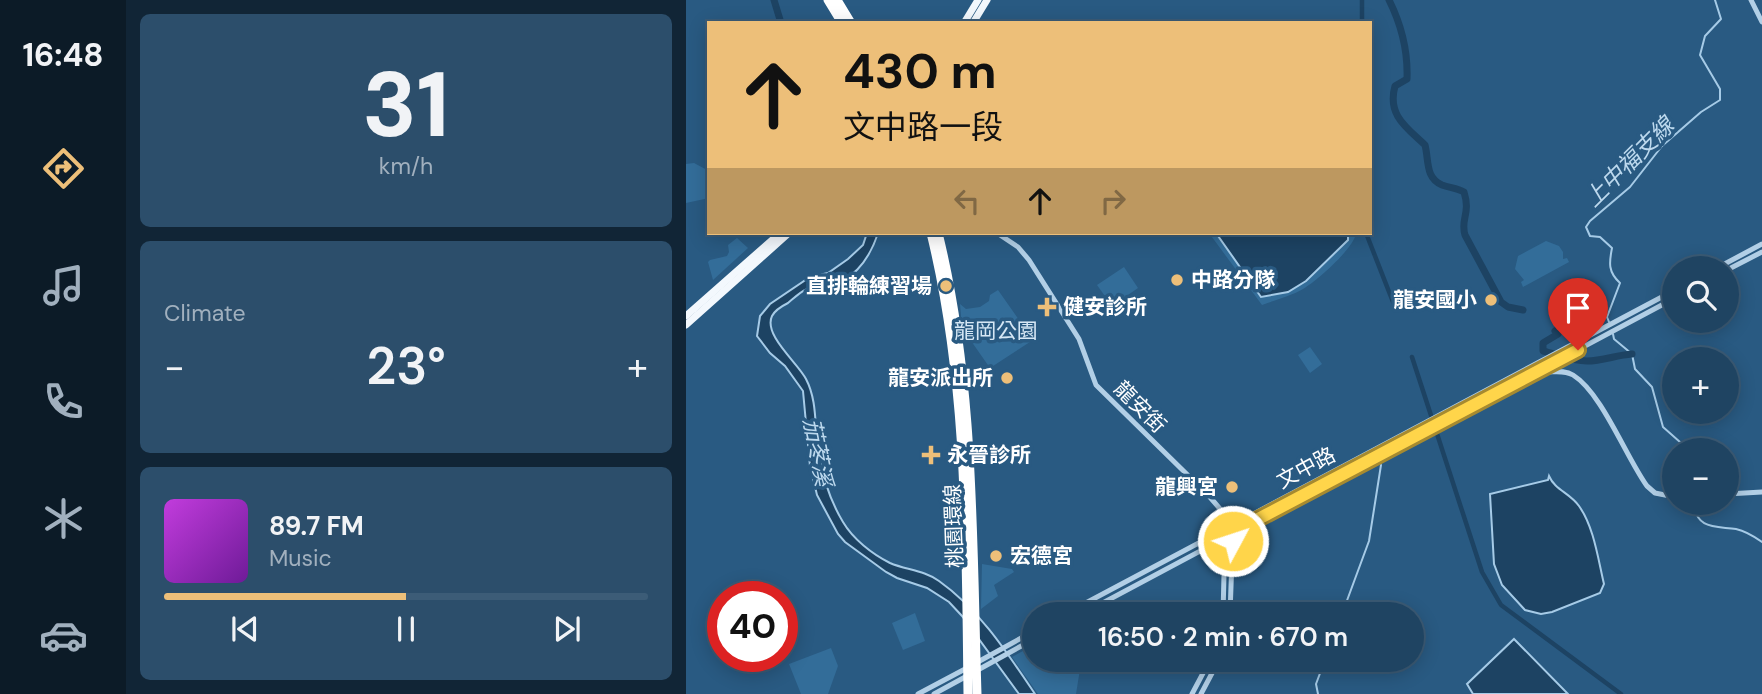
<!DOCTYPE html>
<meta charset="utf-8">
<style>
body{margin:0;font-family:"DM Sans","Noto Sans TC",sans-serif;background:#2c4e6b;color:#f1f3f6;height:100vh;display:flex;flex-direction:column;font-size:26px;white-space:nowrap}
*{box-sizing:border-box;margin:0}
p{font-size:23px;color:#a1b0be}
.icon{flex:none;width:38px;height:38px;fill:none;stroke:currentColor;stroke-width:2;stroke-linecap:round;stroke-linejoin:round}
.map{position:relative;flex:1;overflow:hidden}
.side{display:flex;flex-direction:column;gap:14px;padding:14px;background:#112536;width:560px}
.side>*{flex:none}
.guide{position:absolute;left:21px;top:21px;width:665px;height:214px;border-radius:0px;box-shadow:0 4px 18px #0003,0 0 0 2px #3c5c77;background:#edbf79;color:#111;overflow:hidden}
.fabs{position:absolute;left:976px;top:256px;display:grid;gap:14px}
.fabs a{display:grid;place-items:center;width:77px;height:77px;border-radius:50%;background:#1f4462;box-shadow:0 4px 18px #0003,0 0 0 2px #3c5c77;font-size:35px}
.speed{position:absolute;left:21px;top:581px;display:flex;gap:14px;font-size:35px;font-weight:700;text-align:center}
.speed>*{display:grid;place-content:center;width:91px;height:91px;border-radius:50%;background:#1f4462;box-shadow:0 4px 18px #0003,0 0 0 2px #3c5c77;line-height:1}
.speed .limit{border:10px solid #d22;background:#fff;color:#111}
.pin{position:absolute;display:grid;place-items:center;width:60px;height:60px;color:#fff;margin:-72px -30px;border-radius:50% 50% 50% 0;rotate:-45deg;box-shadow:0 0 7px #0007}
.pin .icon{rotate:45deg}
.me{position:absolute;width:77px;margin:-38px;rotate:50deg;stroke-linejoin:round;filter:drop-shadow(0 0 5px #0008)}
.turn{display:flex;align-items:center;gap:24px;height:147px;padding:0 21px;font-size:32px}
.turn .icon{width:91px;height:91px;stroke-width:2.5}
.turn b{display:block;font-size:49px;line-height:60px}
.lanes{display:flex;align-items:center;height:66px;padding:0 21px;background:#0003;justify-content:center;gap:35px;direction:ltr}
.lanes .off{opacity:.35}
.big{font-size:52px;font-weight:600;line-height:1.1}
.side .widget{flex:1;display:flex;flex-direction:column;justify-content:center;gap:10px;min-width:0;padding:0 24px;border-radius:10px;background:#2c4e6b}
.side .dial{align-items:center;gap:0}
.dial b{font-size:91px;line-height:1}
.song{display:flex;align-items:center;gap:21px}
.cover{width:84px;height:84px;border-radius:10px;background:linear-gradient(135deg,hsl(290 70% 55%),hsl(280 70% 35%))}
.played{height:7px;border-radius:4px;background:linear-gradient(90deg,#edbf79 50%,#3c5c77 50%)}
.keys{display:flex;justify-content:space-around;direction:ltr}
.heat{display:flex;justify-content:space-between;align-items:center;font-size:38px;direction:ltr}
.trip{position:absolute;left:336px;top:602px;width:402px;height:70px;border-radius:35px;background:#1f4462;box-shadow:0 4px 18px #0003,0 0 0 2px #3c5c77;font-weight:600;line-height:70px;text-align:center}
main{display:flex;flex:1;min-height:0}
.dock{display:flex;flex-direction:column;width:126px;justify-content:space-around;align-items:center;background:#0c1b27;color:#a1b0be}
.dock .icon{width:49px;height:49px}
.dock .selected{color:#edbf79}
.dock b{font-size:32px;color:#f1f3f6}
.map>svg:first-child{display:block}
.green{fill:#336d99}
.water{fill:#1d4363;stroke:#a6cbe7;stroke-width:2}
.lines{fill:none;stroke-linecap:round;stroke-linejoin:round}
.stream{stroke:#a6cbe7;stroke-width:2}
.canal{stroke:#1d4363;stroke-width:4.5}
.river{stroke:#1d4363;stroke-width:7}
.tertiary{stroke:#b2cfe6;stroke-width:5}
.primary{stroke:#f3f8fd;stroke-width:7}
.motorway{stroke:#fff;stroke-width:9}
.motorway-bridge{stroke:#fff;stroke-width:9}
.route-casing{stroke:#a68a30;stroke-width:18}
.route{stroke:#ffd54a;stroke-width:12}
.poi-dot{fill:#edbf79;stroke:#295a82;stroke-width:2.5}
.labels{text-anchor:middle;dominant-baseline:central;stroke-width:7;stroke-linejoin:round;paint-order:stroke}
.poi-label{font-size:21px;font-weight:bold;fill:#fff;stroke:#295a82;text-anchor:start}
.park-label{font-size:21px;fill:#d5e7f5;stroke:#295a82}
.street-label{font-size:21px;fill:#fff;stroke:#295a82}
.water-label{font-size:23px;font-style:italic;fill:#bdd9ee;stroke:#295a82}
</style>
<main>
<nav class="dock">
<b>16:48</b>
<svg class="icon selected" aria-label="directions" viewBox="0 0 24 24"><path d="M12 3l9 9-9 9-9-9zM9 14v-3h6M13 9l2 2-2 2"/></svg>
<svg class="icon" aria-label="music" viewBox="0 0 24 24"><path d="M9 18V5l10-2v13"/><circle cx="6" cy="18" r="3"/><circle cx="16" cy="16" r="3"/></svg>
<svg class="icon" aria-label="phone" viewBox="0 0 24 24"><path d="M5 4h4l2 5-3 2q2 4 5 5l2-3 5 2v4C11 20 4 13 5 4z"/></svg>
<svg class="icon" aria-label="climate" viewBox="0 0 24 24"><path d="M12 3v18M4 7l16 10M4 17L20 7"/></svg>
<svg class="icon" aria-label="car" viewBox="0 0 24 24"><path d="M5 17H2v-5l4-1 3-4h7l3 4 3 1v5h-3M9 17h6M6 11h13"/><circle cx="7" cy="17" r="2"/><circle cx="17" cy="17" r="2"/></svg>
</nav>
<section class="side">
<div class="widget dial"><b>31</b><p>km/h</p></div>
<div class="widget"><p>Climate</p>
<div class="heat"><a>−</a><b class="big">23°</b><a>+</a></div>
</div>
<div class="widget">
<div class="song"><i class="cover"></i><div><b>89.7 FM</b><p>Music</p></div></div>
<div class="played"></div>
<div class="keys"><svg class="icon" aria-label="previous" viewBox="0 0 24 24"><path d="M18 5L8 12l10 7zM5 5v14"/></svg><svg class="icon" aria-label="pause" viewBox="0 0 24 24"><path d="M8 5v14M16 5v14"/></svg><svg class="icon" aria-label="next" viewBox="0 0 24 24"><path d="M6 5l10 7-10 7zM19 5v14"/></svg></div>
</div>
</section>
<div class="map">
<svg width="1076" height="694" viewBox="0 0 1076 694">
<rect width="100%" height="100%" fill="#295a82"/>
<g class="green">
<polygon points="8,163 23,171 23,198 0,203 0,164"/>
<path d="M523,233H670C669,247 631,281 617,289C605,296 589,300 576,305Z"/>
<polygon points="51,238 62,248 27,280 22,262 24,260 41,256 43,252 42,245"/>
<polygon points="860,241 873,246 877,252 877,259 881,258 883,262 837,287 835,282 838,280 829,269 832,256"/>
<polygon points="438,267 452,288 426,306 411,285"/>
<polygon points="312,290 347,340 304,368 276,328 274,304 280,309 294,307 303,301 304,295"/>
<polygon points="624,347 636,364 624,373 612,355"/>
<polygon points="296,564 326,569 328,572 308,585 312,596 295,609"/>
<polygon points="229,613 239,641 217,650 206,623"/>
<polygon points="348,645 348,660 390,660 394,669 390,694 352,694 326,657"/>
<polygon points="145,648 152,666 142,694 115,694 103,664"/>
</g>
<g class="water">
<path d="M181,233H192C183,261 165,284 135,288C130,289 124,288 119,290C113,293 107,299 102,303C96,306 89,310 86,316C77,335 112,363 120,379C130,398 129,420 131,441C133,467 143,499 157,522C167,539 186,554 204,563C220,570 238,570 253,581C294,610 322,654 349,694H333L276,616L263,602L241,588L211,578L200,572L159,542L152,534L131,495L124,466L117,391L99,366L84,353L71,336L74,316L84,304L124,277L142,273L162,259L177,245Z"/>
<polygon points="530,233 662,233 662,240 620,281 602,292 575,297"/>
<path d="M863,476C869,490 884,493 893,506C908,527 912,559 918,584L914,593L866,612L855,614L839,610L816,585L808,564L804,494L862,480Z"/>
<polygon points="828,639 882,694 787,694 781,684"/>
</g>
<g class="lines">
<g class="stream">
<path d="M923,322L921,317L934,283C922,272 923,263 926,248L914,237L904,236L900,227L904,221L944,187L976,146L1015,112L1034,100V89L1014,55L1019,36L1035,19L1029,0"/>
<polyline points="927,334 928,339 946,354 949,369 966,387 977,427 1003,450"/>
<path d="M1007,502C1011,530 1028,526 1050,529C1059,531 1069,537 1076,542"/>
<polyline points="656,614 683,541 695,465"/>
<polyline points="632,694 630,684 639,660"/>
</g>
<g class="canal">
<polyline points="676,0 676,23"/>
<polyline points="680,233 709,307"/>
<polyline points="726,357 796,572 815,605 935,694"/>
</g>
<g class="river">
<polyline points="88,0 95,23"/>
<path d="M703,0C715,24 722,52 721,79L709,86C701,115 720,127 739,145C743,160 739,178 756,185C764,188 771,188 778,192C785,214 774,219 779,235L815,302L822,307L837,310"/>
<path d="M869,331L872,334L857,343V351C872,355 887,361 901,361C917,361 930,355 946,354"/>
</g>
<g class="tertiary">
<polyline points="1065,0 1076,22"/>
<polyline points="311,233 332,247 343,260 393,339 410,385 523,496 547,524"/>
<polyline points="1031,268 1076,244"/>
<polyline points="1041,270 1076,252"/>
<path d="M856,369L860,372C869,372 879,370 887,375C916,393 940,457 961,486L969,493L989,497"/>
<polyline points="1041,494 1076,492"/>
<polyline points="379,614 989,290"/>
<polyline points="396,614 989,298"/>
<polyline points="537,614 539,536"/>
<polyline points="544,614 547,531"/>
<polyline points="290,663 348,631"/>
<polyline points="290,671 348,639"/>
<polyline points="232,694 281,668"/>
<polyline points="248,694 281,676"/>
<polyline points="506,694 524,660"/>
<polyline points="515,694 533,660"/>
</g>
<g class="primary">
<polyline points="278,23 292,0"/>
<polyline points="287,23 301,0"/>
<polyline points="0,316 94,233"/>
<polyline points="0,325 103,233"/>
</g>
<g class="motorway">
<polyline points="142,0 156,23"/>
<polyline points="151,0 165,23"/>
</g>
<g class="motorway-bridge">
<path d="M245,233C282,383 280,540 282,694"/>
<path d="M252,233C289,383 286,540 291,694"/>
</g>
</g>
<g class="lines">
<g class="route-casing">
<polyline id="route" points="547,541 547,533 557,527 892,350"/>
</g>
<use href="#route" class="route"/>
</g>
<g class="poi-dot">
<circle cx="491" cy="280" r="7"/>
<circle cx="260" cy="286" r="7"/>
<circle cx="805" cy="300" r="7"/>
<path d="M357.5 296.5h7v7h7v7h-7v7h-7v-7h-7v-7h7z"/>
<circle cx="321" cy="378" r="7"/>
<path d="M241.5 444.5h7v7h7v7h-7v7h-7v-7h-7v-7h7z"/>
<circle cx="546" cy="487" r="7"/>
<circle cx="310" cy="556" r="7"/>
</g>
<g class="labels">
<g class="poi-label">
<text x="505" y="280">中路分隊</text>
<text x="246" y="286" text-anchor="end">直排輪練習場</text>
<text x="791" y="300" text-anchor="end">龍安國小</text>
<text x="377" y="307">健安診所</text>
<text x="307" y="378" text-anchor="end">龍安派出所</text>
<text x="261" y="455">永晉診所</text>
<text x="532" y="487" text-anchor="end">龍興宮</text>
<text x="324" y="556">宏德宮</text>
</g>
<g class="park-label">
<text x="310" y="331">龍岡公園</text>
</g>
<g class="street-label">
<text transform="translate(454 407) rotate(45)">龍安街</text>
<text transform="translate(620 468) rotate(-28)">文中路</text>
<text transform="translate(268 526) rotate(-92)">桃園環線</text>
</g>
<g class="water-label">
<text transform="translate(943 162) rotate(-45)">上中福支線</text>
<text transform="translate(132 452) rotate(79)">茄苳溪</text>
</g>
</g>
</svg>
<div class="fabs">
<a><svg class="icon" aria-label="search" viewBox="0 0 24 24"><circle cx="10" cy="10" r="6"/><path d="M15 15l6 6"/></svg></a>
<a>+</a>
<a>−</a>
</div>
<div class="speed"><div class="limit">40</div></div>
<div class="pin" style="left:892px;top:350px;background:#d93025"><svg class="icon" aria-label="arrive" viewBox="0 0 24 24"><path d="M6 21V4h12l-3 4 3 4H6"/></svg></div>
<svg class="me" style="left:547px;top:541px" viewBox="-20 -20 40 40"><circle r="17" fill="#ffd54a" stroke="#fff" stroke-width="3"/><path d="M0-11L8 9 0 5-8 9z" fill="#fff"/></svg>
<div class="trip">16:50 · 2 min · 670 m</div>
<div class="guide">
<div class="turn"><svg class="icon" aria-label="ahead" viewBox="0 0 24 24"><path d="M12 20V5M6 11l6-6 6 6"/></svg><div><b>430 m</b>文中路一段</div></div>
<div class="lanes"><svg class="icon off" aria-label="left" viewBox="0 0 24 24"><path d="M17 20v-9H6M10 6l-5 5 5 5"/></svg><svg class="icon" aria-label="ahead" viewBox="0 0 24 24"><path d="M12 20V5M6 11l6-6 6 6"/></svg><svg class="icon off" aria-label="right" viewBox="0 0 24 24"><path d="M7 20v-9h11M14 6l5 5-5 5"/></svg></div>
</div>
</div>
</main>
